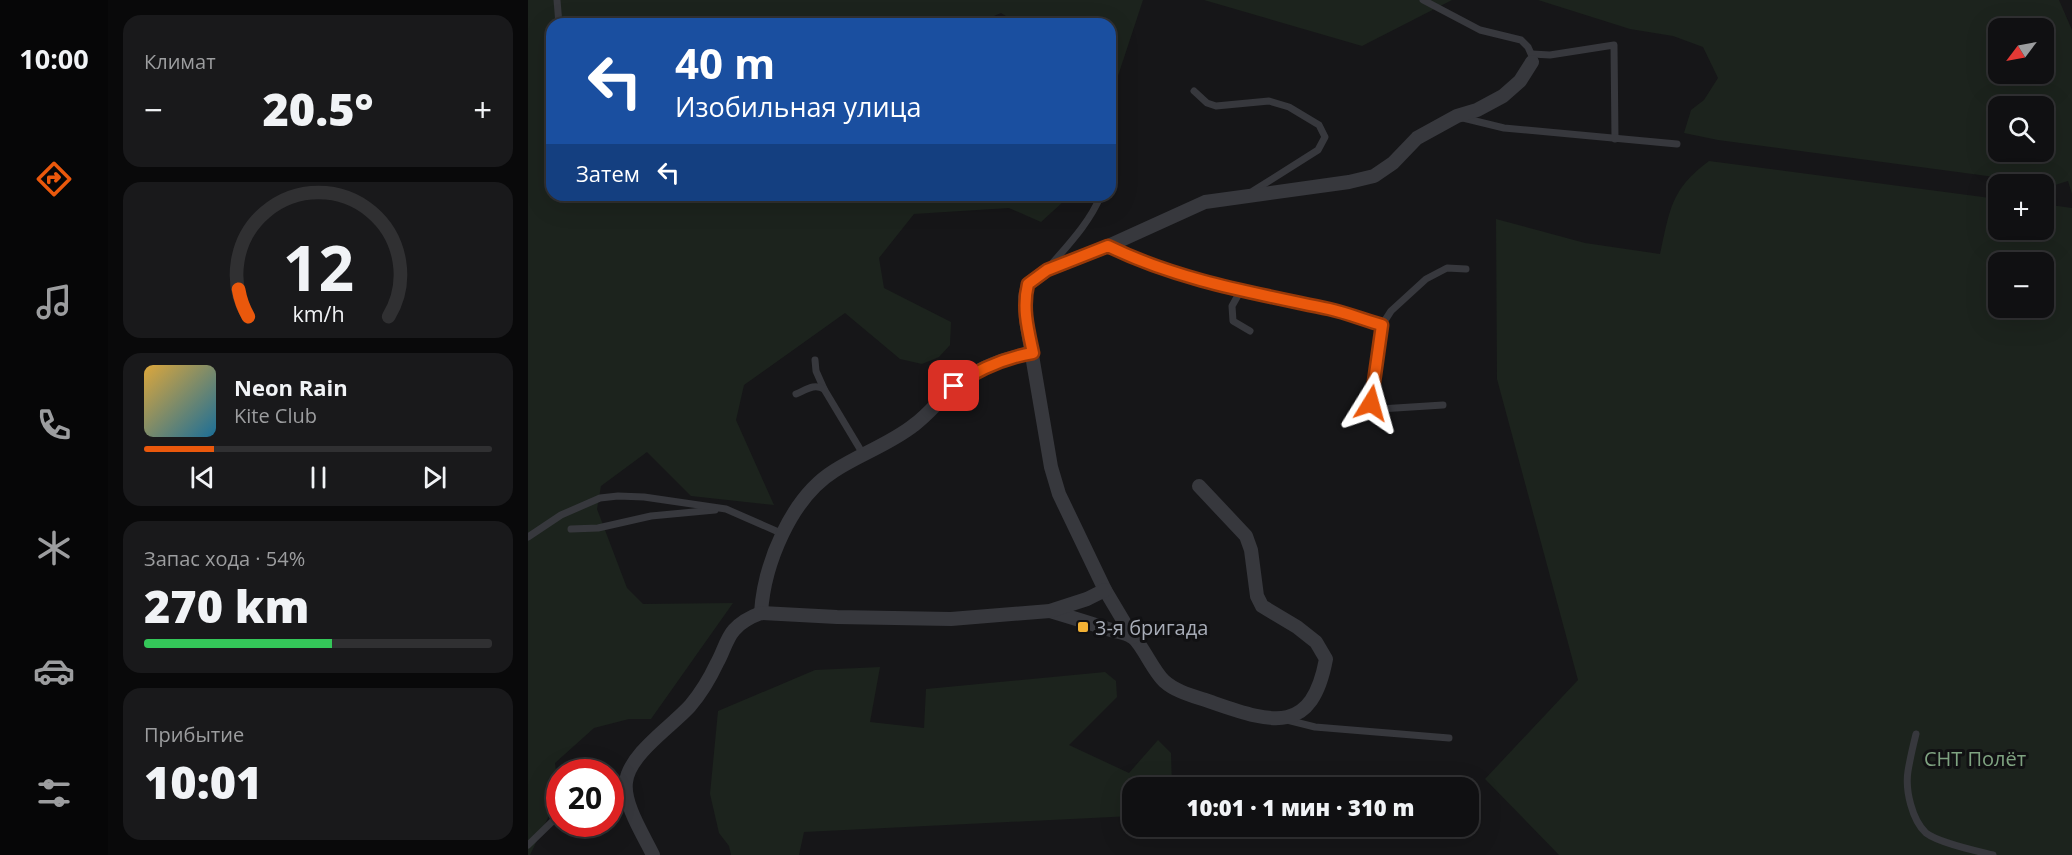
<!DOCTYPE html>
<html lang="ru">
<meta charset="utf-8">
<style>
body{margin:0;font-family:"Open Sans",sans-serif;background:#19191b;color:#f1f3f6;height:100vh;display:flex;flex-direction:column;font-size:22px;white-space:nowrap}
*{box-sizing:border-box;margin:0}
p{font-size:20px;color:#9c9d9f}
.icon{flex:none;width:33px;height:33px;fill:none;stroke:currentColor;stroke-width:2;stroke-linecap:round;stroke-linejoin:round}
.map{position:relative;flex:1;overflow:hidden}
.drawer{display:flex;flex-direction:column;gap:15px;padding:15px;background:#09090a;width:420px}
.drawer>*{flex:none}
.banner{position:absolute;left:18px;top:18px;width:570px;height:183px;border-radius:18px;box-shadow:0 6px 24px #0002,0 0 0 2px #303032;background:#1a4fa0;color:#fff;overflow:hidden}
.needle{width:39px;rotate:238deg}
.controls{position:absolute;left:1460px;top:18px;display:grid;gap:12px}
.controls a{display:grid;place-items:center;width:66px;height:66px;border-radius:12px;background:#101012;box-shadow:0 6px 24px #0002,0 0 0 2px #303032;font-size:30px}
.speed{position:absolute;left:18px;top:759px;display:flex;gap:12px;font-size:30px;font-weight:700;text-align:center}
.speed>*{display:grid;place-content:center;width:78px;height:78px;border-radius:50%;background:#101012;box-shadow:0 6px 24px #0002,0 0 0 2px #303032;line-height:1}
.speed .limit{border:9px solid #d22;background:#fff;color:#111}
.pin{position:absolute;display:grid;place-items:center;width:51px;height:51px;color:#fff;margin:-26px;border-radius:12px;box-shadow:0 3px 9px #0006}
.me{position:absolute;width:66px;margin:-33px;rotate:8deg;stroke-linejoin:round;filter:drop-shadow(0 0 4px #0008)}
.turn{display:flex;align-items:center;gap:21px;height:126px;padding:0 30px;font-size:27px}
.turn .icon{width:78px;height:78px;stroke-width:2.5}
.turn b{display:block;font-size:42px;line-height:51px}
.then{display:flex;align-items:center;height:57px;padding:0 30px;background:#0003;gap:12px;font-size:22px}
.big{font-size:45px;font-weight:800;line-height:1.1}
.drawer .widget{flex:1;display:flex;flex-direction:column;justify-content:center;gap:9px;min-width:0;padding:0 21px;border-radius:18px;background:#19191b}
.drawer .dial{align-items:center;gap:0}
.dial svg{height:156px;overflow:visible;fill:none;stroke:#303032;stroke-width:7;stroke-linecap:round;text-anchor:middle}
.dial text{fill:#f1f3f6;stroke:none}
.song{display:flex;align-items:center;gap:18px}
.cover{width:72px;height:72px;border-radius:9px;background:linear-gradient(135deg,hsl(40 70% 55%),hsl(200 70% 35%))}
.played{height:6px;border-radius:3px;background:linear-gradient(90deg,#ea580c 20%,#303032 20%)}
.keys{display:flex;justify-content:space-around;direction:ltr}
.heat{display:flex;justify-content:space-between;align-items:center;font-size:33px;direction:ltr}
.charge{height:9px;border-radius:4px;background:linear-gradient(90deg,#34c759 54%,#303032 0)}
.trip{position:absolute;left:594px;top:777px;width:357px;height:60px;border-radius:18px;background:#101012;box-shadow:0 6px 24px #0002,0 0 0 2px #303032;font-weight:800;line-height:60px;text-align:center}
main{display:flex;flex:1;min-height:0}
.dock{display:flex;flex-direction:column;width:108px;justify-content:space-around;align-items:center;background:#060607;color:#9c9d9f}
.dock .icon{width:42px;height:42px}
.dock .selected{color:#ea580c}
.dock b{font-size:27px;color:#f1f3f6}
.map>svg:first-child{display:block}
.green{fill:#1c231d;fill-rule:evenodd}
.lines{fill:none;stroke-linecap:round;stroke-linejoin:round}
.service{stroke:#37383d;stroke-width:7}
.minor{stroke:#37383d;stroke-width:14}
.route-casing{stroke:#983908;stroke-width:15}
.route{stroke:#ea580c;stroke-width:10}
.poi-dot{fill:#f2b134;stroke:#111113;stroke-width:2}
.labels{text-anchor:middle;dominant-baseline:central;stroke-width:6;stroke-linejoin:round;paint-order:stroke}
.poi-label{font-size:20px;fill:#a8adb8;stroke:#111113;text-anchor:start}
.park-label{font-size:20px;fill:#7fa381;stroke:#111113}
</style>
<main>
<nav class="dock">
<b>10:00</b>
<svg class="icon selected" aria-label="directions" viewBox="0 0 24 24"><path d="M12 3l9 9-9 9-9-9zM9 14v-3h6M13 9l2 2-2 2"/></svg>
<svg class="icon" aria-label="music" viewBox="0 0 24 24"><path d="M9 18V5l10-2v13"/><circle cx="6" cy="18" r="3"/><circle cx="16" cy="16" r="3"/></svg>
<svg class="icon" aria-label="phone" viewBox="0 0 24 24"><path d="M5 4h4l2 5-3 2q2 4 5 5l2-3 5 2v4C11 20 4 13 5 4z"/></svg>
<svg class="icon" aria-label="climate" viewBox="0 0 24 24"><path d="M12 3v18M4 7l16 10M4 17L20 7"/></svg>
<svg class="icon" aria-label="car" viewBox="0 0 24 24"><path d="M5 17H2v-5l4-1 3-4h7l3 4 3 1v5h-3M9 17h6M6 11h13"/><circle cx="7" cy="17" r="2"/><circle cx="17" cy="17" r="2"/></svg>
<svg class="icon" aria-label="filters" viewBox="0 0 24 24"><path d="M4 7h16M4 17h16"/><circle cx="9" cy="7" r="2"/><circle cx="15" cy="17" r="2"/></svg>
</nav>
<section class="drawer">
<div class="widget"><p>Климат</p>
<div class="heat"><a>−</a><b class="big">20.5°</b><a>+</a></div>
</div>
<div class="widget dial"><svg viewBox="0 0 100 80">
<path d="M14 69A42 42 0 1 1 86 69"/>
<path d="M14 69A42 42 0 0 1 9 55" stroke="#ea580c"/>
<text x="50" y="56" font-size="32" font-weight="700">12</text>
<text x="50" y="72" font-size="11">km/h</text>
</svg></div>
<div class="widget">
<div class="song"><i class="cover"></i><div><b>Neon Rain</b><p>Kite Club</p></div></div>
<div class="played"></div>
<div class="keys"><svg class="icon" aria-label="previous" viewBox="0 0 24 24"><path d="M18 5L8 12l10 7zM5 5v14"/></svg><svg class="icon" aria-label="pause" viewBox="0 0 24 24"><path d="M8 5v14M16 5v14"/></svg><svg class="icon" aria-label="next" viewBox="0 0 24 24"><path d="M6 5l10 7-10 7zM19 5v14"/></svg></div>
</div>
<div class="widget"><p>Запас хода · 54%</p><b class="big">270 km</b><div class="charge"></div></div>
<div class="widget"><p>Прибытие</p><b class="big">10:01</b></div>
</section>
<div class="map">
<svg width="1544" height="855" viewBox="0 0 1544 855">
<rect width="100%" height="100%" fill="#161618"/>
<g class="green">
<polygon points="0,0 615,0 587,85 582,82 582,24 491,24 473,13 447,24 24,24 24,195 495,195 536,201 513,222 481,208 386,214 351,258 356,288 423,322 422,345 411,357 394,364 372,359 317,313 216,385 208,420 246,505 163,496 119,452 73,486 69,509 99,588 115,604 205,603 123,719 101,719 66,728 27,763 31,795 2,855 0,855"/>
<polygon points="676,0 924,0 834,46"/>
<path d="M1010,0H1531L1544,30V194L1540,181L1527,185L1190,140L1156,133L1163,110L1176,100L1190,78L1175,47L1145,36L1102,29ZM1515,28V74H1470V28ZM1515,106V152H1470V106Z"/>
<path d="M1181,161L1470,199V230H1515V204L1544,208V855H1031L957,779L1050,680L969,379L968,219L1057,243L1132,254C1142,210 1142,190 1181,161ZM1470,262H1515V308H1470Z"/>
<polygon points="352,667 342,722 396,728 398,689 577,672 588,681 589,697 541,745 601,773 630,740 643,753 644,787 604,788 604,816 276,832 271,855 203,855 201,846 191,833 182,794 190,711 287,670"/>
</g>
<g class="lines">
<g class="service">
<polyline points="29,0 31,24"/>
<polyline points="895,0 952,30 993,40 1000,47 1004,56"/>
<polyline points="1004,54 1022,55 1086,45 1087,139"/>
<polyline points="666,91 679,103 688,106 741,101 761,107 791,125 797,137 790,150 725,191"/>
<polyline points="935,118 976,128 1149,144"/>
<path d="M580,246C649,280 726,293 801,309C819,313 836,320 854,325"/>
<path d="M522,266C541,244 562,222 573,195"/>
<polyline points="713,290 704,306 705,321 722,331"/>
<polyline points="287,360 288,371 296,389"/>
<path d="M268,394C278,390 286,383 296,389L335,454"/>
<path d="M915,405L852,409C845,407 843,406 843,398L854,325L863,311L898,279L919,268L938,269"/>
<polyline points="43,529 70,528 123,516 187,510"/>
<polyline points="0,537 33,515 72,498 90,496 116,497 198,509 255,534"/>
<polyline points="759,720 787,727 921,738"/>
<path d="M1388,734C1385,746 1382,759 1380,771C1377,790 1384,820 1398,833C1411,843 1449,851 1465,855"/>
<polyline points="82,781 98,782"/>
<polyline points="0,845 32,814"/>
</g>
<g class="minor">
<path d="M522,611C542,617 562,623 583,630C589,632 599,633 604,637C613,642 625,671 636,681C649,693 670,697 686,703C746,724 784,734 798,659L788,642L769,627L734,606L729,596L723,550L718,536L671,486"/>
<path d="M233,613C236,564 263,498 306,471C332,454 362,444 386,425C401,414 412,399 426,387C448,368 476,358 505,353"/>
<polyline points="605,637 577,590 531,494 523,467 498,320 497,297 500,284 519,270 580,246 677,202 821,182 846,176 865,163 889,138 929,116 949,110 975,96 992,81 1004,62"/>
<path d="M125,855C116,836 95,804 98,782C101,754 144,726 162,706C173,693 182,678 189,663C195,653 198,639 206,630C213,622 222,617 233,613L309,617L423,619L522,611L559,599L577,590"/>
</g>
</g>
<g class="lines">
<g class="route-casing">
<path id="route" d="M426,386C451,369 475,358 505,353C500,330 494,308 500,284L519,270L580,246C649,280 726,293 801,309C819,313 836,320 854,325L843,403"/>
</g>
<use href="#route" class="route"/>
</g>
<rect class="poi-dot" x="549" y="621" width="12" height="12" rx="3"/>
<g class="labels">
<g class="poi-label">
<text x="567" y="627">3-я бригада</text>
</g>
<g class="park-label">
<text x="1447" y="758">СНТ Полёт</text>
</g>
</g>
</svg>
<div class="controls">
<a><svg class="needle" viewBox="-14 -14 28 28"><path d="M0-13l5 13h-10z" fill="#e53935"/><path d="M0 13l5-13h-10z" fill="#9c9d9f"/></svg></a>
<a><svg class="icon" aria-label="search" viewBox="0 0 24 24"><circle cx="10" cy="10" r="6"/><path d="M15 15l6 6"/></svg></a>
<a>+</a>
<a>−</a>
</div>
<div class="speed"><div class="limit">20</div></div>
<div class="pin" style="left:426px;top:386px;background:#d93025"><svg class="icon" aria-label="arrive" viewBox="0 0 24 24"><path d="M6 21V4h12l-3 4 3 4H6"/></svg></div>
<svg class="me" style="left:843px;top:403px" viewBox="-20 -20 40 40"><path d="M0-17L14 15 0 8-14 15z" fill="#ea580c" stroke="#fff" stroke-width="4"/></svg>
<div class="trip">10:01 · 1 мин · 310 m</div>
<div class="banner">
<div class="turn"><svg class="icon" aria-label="left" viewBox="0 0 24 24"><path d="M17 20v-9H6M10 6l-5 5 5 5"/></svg><div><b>40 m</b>Изобильная улица</div></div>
<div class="then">Затем<svg class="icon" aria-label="left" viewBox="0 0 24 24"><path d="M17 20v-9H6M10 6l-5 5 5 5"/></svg></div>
</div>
</div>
</main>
